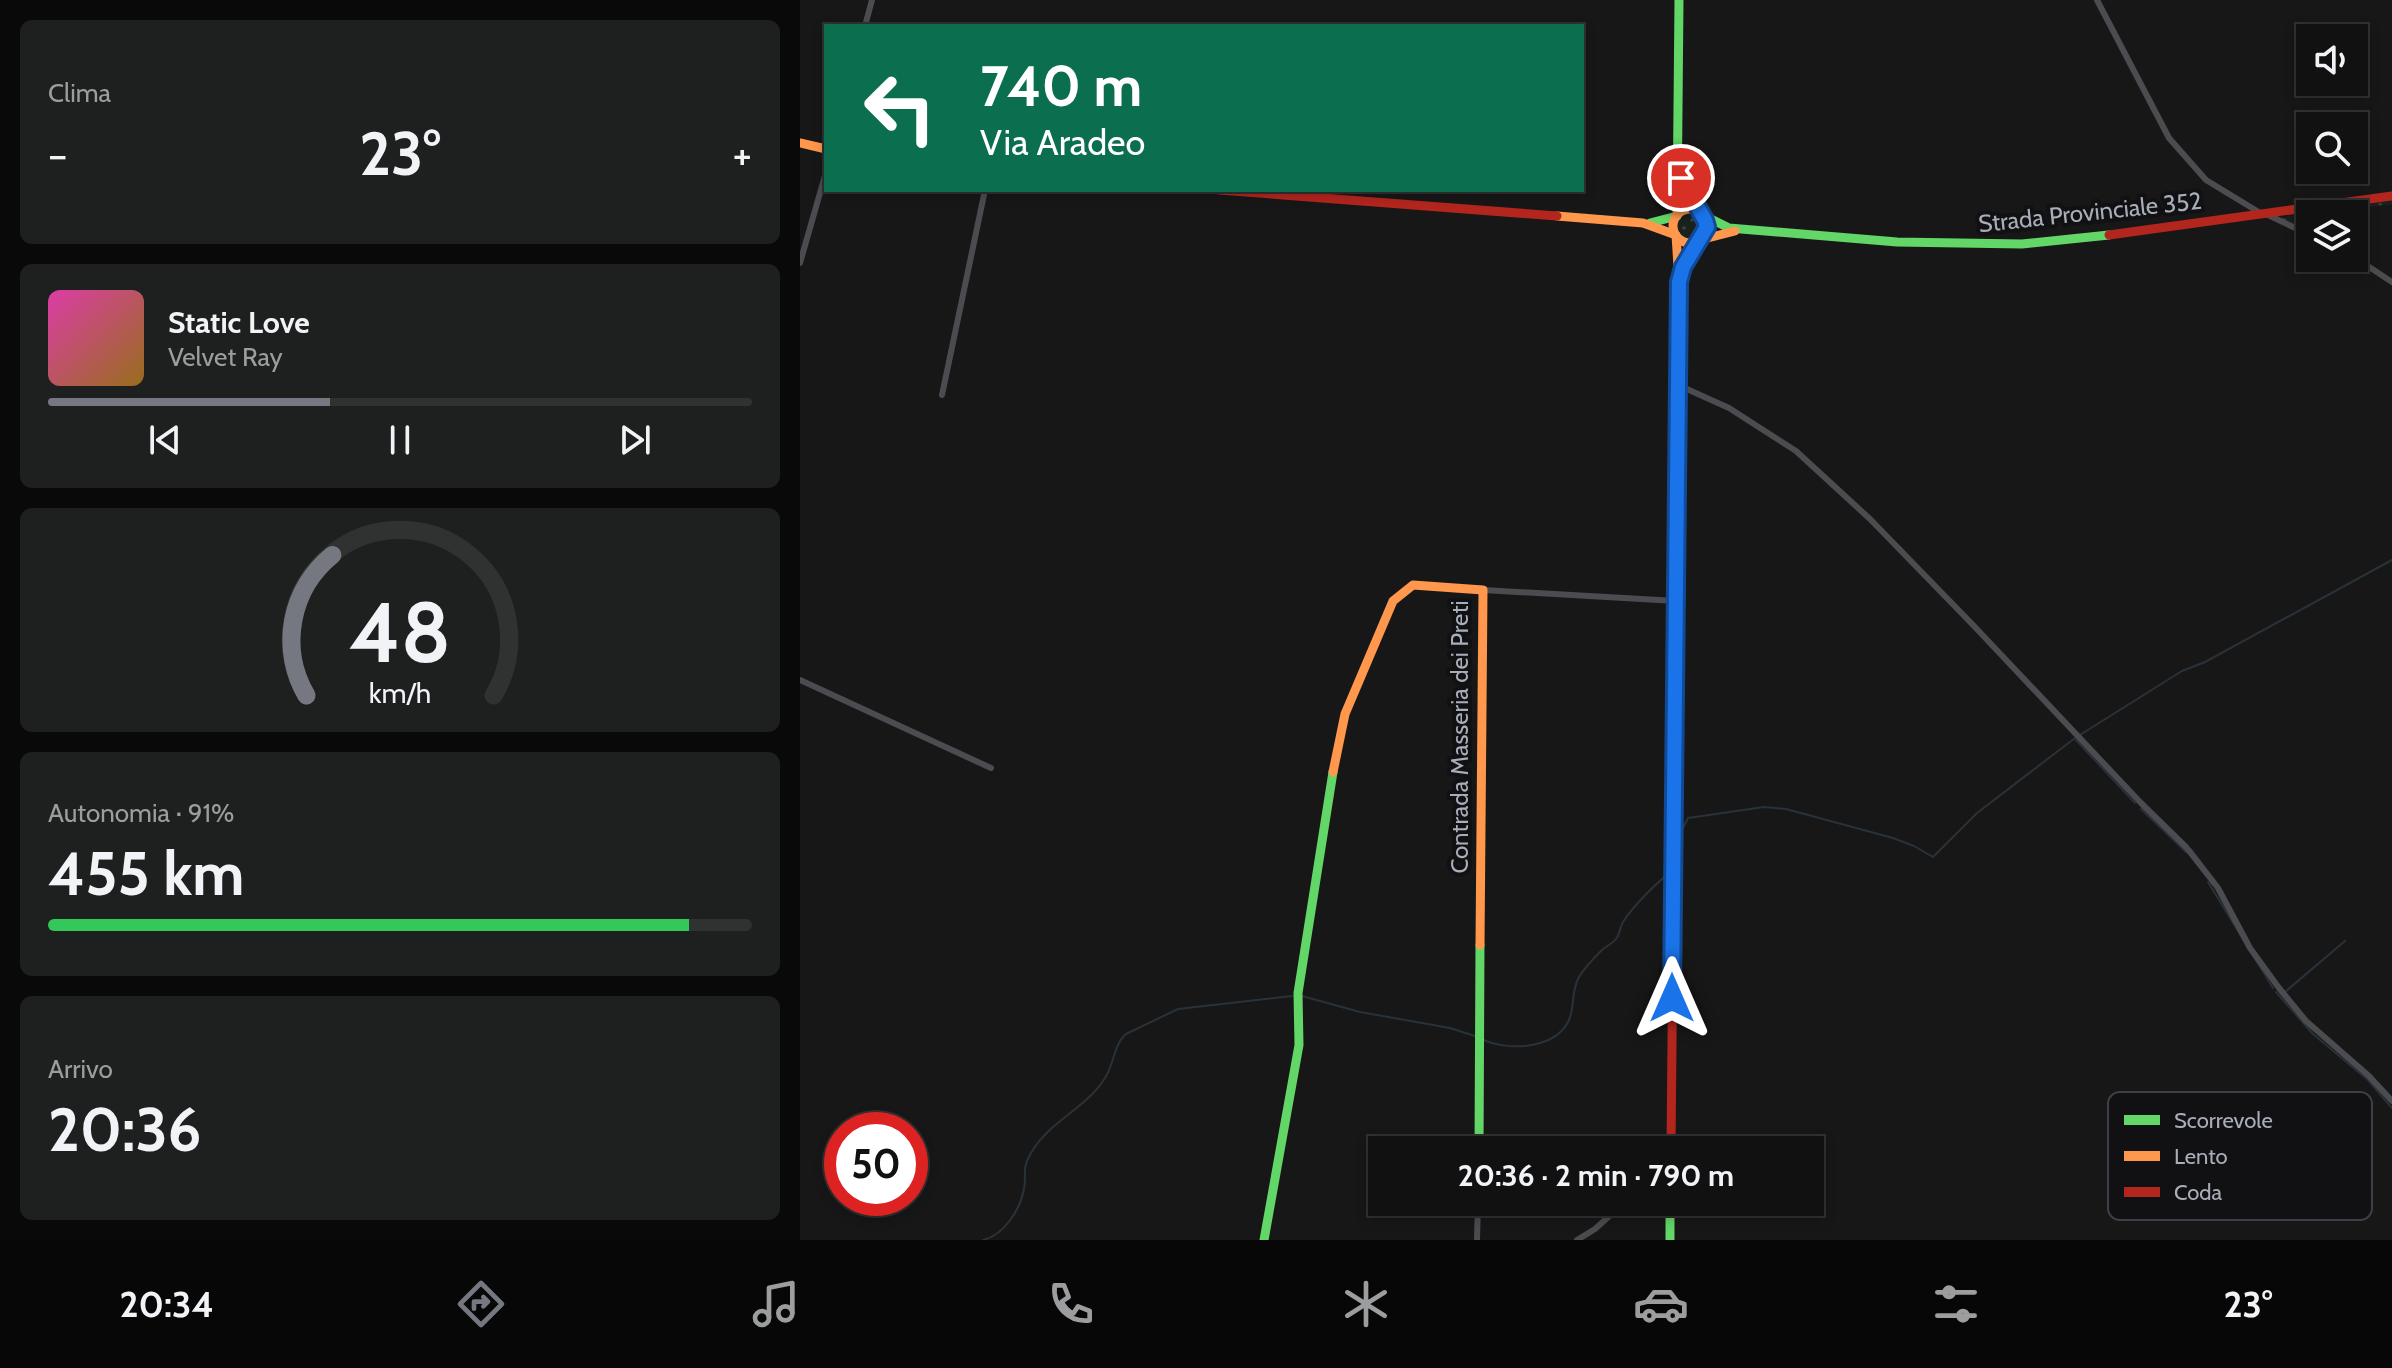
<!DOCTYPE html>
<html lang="it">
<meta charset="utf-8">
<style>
body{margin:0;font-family:Cabin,sans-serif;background:#1e1f1f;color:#f1f3f6;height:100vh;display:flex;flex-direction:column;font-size:30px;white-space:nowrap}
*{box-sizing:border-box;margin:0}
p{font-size:26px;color:#9c9d9f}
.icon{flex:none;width:44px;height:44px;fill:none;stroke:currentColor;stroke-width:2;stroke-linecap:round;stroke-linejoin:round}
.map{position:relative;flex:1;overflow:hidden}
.sheet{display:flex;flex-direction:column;gap:20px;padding:20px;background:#090909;width:800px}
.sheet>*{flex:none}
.top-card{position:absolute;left:24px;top:24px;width:760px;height:168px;border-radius:0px;box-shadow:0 4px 12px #0003,0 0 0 2px #303131;background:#0b6e4f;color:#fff;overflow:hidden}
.fabs{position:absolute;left:1496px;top:24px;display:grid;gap:16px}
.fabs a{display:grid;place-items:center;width:72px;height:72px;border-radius:0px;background:#111;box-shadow:0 4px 12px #0003,0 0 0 2px #303131;font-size:40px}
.speed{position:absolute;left:24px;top:1112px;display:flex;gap:16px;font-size:40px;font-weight:700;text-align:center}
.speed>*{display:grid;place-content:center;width:104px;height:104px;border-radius:50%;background:#111;box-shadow:0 4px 12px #0003,0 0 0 2px #303131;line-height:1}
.speed .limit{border:12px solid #d22;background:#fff;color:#111}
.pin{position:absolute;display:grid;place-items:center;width:68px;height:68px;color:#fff;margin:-34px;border:4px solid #fff;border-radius:50%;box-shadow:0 2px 8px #0007}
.me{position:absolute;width:88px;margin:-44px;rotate:0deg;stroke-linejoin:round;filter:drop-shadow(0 0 6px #0008)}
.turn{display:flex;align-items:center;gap:28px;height:168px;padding:0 24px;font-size:36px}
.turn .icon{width:104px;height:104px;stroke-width:2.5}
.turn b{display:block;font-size:56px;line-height:68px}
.big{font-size:60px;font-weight:700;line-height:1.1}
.sheet .widget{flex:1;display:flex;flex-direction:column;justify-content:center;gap:12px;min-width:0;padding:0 28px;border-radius:12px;background:#1e1f1f}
.sheet .dial{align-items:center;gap:0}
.dial svg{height:208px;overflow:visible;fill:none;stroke:#303131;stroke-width:7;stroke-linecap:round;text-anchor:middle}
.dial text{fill:#f1f3f6;stroke:none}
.song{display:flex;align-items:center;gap:24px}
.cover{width:96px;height:96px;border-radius:12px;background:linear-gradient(135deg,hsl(320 70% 55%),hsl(40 70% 35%))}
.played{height:8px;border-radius:4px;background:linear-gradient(90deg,#757880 40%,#303131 40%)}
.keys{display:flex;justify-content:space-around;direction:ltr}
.heat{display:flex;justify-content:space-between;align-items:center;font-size:44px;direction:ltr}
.charge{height:12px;border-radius:6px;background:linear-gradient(90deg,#34c759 91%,#303131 0)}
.trip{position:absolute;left:568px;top:1136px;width:456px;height:80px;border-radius:0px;background:#111;box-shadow:0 4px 12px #0003,0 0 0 2px #303131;font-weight:700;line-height:80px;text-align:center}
.tabs{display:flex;height:128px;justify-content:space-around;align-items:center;background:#070707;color:#9c9d9f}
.tabs .icon{width:56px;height:56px}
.tabs .active{color:#757880}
.tabs b{font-size:36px;color:#f1f3f6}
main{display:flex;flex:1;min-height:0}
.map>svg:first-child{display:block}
.grass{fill:url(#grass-dots)}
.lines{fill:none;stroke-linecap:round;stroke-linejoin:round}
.stream{stroke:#2a3239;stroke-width:2}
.street{stroke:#4b4c50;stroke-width:6}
.fast{stroke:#63d668;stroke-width:9}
.slow{stroke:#ff974d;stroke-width:9}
.jam{stroke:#b3261e;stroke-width:9}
.route-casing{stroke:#114b97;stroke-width:20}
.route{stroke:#1a73e8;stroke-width:14}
.labels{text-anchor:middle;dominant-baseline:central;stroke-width:8;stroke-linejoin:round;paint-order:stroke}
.street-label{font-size:24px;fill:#a8adb8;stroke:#111113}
.key{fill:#111113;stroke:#3e4045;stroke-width:2}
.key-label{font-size:22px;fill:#a8adb8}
</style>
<main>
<section class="sheet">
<div class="widget"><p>Clima</p>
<div class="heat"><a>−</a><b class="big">23°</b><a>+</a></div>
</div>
<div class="widget">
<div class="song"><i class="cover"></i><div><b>Static Love</b><p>Velvet Ray</p></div></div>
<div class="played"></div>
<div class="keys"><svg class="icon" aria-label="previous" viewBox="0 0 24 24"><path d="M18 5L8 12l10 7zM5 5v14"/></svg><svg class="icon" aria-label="pause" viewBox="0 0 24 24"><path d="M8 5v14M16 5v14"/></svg><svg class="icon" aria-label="next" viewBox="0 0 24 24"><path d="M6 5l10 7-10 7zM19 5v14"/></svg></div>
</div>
<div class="widget dial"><svg viewBox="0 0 100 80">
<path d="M14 69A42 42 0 1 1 86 69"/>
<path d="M14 69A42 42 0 0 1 24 15" stroke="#757880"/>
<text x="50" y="56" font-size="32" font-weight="700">48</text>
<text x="50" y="72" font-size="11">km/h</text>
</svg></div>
<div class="widget"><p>Autonomia · 91%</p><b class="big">455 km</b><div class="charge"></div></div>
<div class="widget"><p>Arrivo</p><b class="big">20:36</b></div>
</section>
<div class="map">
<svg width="1592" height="1240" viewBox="0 0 1592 1240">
<defs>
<pattern id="grass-dots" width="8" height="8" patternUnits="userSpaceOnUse" patternTransform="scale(2)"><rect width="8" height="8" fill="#1b211c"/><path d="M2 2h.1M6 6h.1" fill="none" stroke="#393f3b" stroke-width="1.8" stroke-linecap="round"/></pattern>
</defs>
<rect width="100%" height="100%" fill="#171717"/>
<g class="grass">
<polygon points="1592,201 1592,204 1490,218 1510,233 1479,218"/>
<circle cx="890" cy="226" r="14"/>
</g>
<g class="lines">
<g class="stream">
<polyline points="1276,740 1335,803"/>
<polyline points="1341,809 1386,852"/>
<polyline points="1391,849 1416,882"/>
<polyline points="877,871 881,869 882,830 888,818 964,807 986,809 1093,838 1114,846 1133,857 1177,813 1275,738 1382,671 1405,662 1592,560"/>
<polyline points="1408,882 1473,988"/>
<polyline points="1476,992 1513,1034 1568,1080 1592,1108"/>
<polyline points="1485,992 1545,941"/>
<polyline points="502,996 560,1012 650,1028 675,1036"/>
<path d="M684,1040C708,1051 754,1049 768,1022C775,1009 771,993 778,979C783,969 793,959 802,950C806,946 812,944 816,939C820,934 820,927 823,922C830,910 859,879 871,873"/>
<path d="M183,1240C204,1235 220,1210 224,1189C227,1173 221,1170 231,1153C249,1121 286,1109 305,1078C314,1064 314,1044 326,1034L378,1009L492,996"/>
</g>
<g class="street">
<polyline points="1297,0 1369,138 1406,180 1462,214"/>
<polyline points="65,26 72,0"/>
<polyline points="1468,215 1510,235"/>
<polyline points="1554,257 1592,282"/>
<polyline points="0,263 26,172"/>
<polyline points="878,385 929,408 996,451 1070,519 1174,626 1341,803 1386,847 1418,888 1450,948 1479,988 1506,1021 1569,1076 1592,1101"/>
<polyline points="142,395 185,190"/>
<polyline points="683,590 876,601"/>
<polyline points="0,680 191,768"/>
<polyline points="677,1240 678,1202"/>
<polyline points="777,1240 795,1229 825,1202"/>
</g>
<g class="fast">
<polyline points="880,166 884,186 901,214 929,228 1097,242 1222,244 1309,235"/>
<polyline points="850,223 877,216 879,0"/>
<polyline points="679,1150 680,945"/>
<polyline points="870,1202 870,1240"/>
<polyline points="464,1240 499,1045 498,993 533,772"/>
</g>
<g class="slow">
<polyline points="0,143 26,149"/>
<circle cx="890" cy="226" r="17"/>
<polyline points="757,216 843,223 876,235 879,282 875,720"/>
<polyline points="880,275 900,240 935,231"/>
<polyline points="533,772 545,714 593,601 613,585 683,590 680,945"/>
</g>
<g class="jam">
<polyline points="419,190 757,216"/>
<polyline points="1309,235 1592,196"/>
<polyline points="871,1150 875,720"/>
</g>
</g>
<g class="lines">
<g class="route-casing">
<polyline id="route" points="872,998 879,282 883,267 907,227 905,220 881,178"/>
</g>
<use href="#route" class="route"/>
</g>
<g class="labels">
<g class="street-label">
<text transform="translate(1290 212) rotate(-6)">Strada Provinciale 352</text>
<text transform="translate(659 737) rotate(-90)">Contrada Masseria dei Preti</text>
</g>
</g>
<rect x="1308" y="1092" width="264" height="128" rx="12" class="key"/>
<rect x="1324" y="1115" width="36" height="10" fill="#63d668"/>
<rect x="1324" y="1151" width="36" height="10" fill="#ff974d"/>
<rect x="1324" y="1187" width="36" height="10" fill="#b3261e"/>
<g class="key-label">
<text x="1374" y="1128">Scorrevole</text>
<text x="1374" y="1164">Lento</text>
<text x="1374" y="1200">Coda</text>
</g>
</svg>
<div class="fabs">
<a><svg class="icon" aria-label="sound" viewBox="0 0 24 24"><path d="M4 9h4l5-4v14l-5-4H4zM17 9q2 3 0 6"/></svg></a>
<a><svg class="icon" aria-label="search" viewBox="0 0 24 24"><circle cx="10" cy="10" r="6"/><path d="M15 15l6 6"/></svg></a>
<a><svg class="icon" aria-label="layers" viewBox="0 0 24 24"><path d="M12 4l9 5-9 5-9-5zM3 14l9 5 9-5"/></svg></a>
</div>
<div class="speed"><div class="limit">50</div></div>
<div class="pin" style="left:881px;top:178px;background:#d93025"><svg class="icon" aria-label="arrive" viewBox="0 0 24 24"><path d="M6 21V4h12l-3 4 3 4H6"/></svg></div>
<svg class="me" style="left:872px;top:998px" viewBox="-20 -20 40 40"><path d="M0-17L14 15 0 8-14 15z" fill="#1a73e8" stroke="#fff" stroke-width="4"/></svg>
<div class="trip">20:36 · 2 min · 790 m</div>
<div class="top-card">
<div class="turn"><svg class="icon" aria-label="left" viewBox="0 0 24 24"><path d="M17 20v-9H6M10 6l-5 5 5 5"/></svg><div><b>740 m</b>Via Aradeo</div></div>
</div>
</div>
</main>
<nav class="tabs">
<b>20:34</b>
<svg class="icon active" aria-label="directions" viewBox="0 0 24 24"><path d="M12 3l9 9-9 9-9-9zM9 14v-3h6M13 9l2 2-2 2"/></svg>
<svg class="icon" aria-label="music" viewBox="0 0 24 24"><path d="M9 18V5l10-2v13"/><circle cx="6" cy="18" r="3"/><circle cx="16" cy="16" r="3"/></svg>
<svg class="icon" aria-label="phone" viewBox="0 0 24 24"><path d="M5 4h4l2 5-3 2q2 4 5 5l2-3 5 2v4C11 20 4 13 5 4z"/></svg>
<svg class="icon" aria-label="climate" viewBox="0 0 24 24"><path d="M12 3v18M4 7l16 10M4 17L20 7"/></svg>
<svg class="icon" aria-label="car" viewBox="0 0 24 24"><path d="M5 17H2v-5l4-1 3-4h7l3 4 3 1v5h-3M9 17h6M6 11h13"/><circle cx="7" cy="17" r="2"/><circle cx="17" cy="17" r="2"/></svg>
<svg class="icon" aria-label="filters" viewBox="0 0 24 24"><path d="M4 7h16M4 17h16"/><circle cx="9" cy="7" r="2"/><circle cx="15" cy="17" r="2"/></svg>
<b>23°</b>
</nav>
